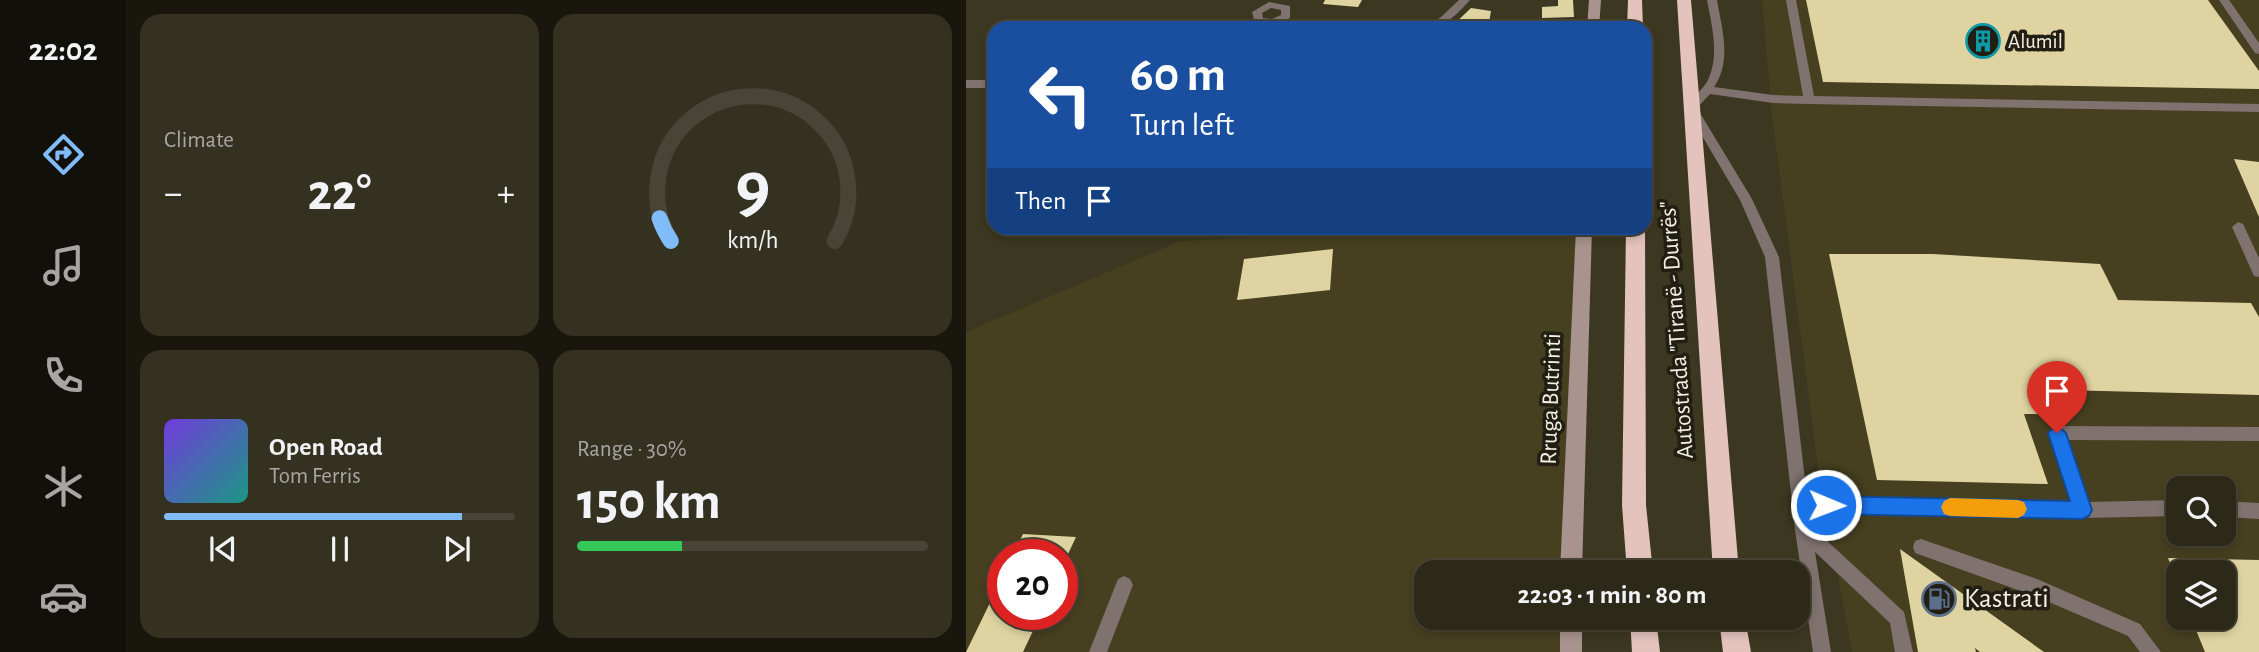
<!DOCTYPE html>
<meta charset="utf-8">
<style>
body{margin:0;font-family:"Alegreya Sans",sans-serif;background:#353121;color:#f1f3f6;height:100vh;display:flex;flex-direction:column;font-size:26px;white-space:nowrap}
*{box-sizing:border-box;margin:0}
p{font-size:23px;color:#a7a6a2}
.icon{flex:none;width:38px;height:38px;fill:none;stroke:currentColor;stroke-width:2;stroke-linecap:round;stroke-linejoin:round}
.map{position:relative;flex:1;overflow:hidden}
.sheet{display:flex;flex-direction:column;gap:14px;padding:14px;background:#19170d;width:840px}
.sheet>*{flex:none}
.top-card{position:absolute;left:21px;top:21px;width:665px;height:214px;border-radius:21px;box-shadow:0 4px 10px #0003,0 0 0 2px #484537;background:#1a4fa0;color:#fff;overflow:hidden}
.fabs{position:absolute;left:1200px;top:476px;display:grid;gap:14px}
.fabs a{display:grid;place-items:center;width:70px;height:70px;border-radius:14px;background:#2d2918;box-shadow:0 4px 10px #0003,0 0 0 2px #484537;font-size:35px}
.speed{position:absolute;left:21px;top:539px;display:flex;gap:14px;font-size:35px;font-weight:700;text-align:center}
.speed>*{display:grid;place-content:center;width:91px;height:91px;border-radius:50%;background:#2d2918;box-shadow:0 4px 10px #0003,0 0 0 2px #484537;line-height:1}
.speed .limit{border:10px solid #d22;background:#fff;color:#111}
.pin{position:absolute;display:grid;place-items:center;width:60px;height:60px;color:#fff;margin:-72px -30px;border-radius:50% 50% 50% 0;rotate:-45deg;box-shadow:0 0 7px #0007}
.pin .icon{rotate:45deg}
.me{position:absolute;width:77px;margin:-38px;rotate:91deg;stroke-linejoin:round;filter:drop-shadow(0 0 5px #0008)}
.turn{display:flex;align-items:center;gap:24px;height:147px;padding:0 28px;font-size:32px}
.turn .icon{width:91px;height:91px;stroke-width:2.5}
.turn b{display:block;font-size:49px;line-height:60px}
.then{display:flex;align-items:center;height:66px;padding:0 28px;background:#0003;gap:14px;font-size:26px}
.big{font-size:52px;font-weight:700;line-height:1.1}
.sheet .tile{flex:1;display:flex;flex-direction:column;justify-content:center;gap:10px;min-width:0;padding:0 24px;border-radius:21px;background:#353121}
.sheet .dial{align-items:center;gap:0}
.dial svg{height:182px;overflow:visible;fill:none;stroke:#484537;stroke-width:7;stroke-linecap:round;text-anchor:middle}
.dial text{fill:#f1f3f6;stroke:none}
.song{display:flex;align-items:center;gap:21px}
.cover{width:84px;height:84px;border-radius:10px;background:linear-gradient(135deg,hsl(260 70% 55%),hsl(170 70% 35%))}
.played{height:7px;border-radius:4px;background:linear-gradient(90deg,#81bcfa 85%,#484537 85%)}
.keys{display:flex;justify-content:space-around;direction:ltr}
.heat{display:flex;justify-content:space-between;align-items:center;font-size:38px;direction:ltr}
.charge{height:10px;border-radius:5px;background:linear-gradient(90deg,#34c759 30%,#484537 0)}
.sheet .tiles{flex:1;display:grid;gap:14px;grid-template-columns:repeat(2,1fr)}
.trip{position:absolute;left:448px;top:560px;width:396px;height:70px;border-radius:21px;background:#2d2918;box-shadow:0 4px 10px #0003,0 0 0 2px #484537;font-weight:700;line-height:70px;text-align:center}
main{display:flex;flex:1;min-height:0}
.tabs{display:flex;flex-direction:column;width:126px;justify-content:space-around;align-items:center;background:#12100a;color:#a7a6a2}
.tabs .icon{width:49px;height:49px}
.tabs .active{color:#81bcfa}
.tabs b{font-size:32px;color:#f1f3f6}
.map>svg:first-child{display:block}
.built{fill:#463f20;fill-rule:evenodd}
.building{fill:#dfd4a1}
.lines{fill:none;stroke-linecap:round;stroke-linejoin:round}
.service{fill:#7f726f;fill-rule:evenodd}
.secondary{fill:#a8938e;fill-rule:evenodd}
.motorway{fill:#e3c3bc;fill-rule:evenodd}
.route{fill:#1a73e8;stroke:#114b97;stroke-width:2}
.slow{fill:#f59e0b}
.labels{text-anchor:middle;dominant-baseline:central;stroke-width:7;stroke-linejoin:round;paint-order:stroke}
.far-poi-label{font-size:21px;fill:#f3f0e2;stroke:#211e14;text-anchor:start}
.street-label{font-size:24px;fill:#f3f0e2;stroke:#211e14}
.near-poi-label{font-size:28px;fill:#f3f0e2;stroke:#211e14;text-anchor:start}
</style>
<main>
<nav class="tabs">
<b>22:02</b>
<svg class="icon active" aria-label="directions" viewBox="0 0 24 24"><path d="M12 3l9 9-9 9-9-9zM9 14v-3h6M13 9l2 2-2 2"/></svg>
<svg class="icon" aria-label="music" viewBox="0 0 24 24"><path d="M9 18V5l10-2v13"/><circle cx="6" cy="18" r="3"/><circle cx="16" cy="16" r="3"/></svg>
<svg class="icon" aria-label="phone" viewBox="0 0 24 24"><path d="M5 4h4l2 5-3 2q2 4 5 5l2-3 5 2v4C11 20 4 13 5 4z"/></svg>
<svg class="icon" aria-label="climate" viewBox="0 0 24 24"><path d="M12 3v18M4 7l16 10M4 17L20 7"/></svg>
<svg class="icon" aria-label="car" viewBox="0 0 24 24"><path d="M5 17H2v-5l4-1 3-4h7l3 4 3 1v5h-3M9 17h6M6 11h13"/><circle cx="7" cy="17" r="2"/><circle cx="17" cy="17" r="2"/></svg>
</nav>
<section class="sheet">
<div class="tiles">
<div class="tile"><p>Climate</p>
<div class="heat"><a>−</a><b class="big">22°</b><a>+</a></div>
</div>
<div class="tile dial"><svg viewBox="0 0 100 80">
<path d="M14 69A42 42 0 1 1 86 69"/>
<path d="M14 69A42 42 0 0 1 9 59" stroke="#81bcfa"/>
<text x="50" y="56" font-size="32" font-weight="700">9</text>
<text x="50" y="72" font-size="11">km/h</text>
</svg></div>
<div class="tile">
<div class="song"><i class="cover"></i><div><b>Open Road</b><p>Tom Ferris</p></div></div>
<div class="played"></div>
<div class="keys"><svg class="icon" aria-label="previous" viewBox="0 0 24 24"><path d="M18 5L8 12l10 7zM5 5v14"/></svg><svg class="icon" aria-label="pause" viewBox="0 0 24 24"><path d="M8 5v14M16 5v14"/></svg><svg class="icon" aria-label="next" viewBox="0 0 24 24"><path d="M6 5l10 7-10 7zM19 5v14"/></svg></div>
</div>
<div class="tile"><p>Range · 30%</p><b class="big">150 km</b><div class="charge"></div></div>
</div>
</section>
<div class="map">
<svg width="1293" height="652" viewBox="0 0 1293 652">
<rect width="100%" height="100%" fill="#3c3720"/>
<g class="built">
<path d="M796,0H1293V652H886L853,475L806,115ZM1213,488H1258V534H1213ZM1213,572H1258V618H1213Z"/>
<path d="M485,228H618L605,572H460V618H605V652H0V332L215,241ZM37,555H96V614H37Z"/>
</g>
<g class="building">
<polygon points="359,0 396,0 392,7 357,4"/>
<polygon points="592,0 607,0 608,17 576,18 576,7 592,6"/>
<polygon points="840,0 1242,0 1293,71 1293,89 857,82"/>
<polygon points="505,8 525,11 522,28 484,28"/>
<polygon points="1268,159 1293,162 1293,217"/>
<polygon points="367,249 364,290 271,300 278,259"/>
<polygon points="863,254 967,254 1134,264 1152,300 1285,303 1293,317 1293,395 1097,390 1105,414 1058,414 1082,484 911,480"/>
<polygon points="57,534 110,537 96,567 96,555 47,555"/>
<polygon points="934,549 1078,652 1014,652 1009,648 1010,652 952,652"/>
<polygon points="1202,558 1293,560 1293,652 1239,652 1225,618 1258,618 1258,572 1213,572 1213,585"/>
<polygon points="37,576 37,614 75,614 57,652 0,652"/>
</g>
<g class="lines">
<g class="service">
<path d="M493,0H504C490,15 479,28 458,28L475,17Z"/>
<path d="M741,0H751C756,29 766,61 748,87L807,95L837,96L820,0H830L848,96L1293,104V112L843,104L807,103L744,94L731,108L786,199L813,257L841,497L1105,502L1083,433L1086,428L1091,426L1293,427V441L1101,440L1121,502L1213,500V516L1116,518L843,513L845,526L938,612L947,652H929L924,623L849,552L865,652H847L829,530L799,257L774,200L719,107C726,98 735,91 741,82C754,57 746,26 741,0Z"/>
<polygon points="1253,0 1263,0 1293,43 1293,54 1289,53"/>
<path d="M303,2L324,6V18L307,25L289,23L286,12ZM305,8L315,10V15L306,19L297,18L296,13Z"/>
<rect x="0" y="80" width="28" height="8"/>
<polygon points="1272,222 1277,224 1293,258 1293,277 1288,276 1266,227"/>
<polygon points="1258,501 1293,503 1293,519 1258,517"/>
<polygon points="955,539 1071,579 1174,624 1195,652 1174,652 1162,636 1069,596 949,553 947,547 949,541"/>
<polygon points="158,576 164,579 167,585 141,652 123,652 152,579"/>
</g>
<g class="secondary">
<polygon points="623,0 635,0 633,28 621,28"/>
<polygon points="610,228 626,228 616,572 594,572"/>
<rect x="594" y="618" width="22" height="34"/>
</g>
<g class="motorway">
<polygon points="662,0 676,0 677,28 661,28"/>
<polygon points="711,0 725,0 773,572 747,572"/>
<polygon points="679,227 680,505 687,572 661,572 656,505 660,228"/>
<polygon points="664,618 690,618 694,652 666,652"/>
<polygon points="753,618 779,618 785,652 757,652"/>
</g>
</g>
<polygon class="route" points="1091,425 1100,433 1126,510 1123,516 1116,519 860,514 853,511 851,505 853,499 860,496 1104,501 1082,433"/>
<polygon class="slow" points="984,498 1052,500 1058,502 1061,509 1058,515 1052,518 984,516 978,514 975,507 978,501"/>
<defs>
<g id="building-ring" transform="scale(1.75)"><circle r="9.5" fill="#211e14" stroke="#0f9aa8" stroke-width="1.5"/><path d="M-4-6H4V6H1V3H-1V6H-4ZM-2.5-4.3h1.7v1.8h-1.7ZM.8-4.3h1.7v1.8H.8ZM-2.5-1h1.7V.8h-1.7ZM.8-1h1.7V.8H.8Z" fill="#0f9aa8"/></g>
<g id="fuel-ring" transform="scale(1.75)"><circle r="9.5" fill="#211e14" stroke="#5c6f8a" stroke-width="1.5"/><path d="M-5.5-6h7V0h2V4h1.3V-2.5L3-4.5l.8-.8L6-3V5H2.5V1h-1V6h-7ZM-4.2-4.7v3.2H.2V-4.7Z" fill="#5c6f8a"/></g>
</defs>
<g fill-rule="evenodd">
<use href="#building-ring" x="1017" y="41"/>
<use href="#fuel-ring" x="973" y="599"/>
</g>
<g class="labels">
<g class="far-poi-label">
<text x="1042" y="41">Alumil</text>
</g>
<g class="street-label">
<text transform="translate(711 330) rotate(-94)">Autostrada "Tiranë - Durrës"</text>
<text transform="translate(585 399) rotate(-88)">Rruga Butrinti</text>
</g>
<g class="near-poi-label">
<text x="998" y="599">Kastrati</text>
</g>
</g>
</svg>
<div class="fabs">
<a><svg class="icon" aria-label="search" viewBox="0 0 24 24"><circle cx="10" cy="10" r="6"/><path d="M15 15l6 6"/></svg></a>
<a><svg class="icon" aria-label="layers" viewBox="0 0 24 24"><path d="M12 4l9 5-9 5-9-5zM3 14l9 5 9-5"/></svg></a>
</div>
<div class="speed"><div class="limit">20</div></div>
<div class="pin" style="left:1091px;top:433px;background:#d93025"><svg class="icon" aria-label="arrive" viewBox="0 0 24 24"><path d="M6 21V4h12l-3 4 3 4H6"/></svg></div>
<svg class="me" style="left:860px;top:505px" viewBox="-20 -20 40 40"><circle r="17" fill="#1a73e8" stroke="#fff" stroke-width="3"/><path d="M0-11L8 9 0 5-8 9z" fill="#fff"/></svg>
<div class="trip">22:03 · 1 min · 80 m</div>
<div class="top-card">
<div class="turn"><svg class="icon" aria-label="left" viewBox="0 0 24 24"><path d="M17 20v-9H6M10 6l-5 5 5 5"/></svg><div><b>60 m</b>Turn left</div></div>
<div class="then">Then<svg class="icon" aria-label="arrive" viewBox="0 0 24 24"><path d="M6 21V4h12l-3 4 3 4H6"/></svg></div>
</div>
</div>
</main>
